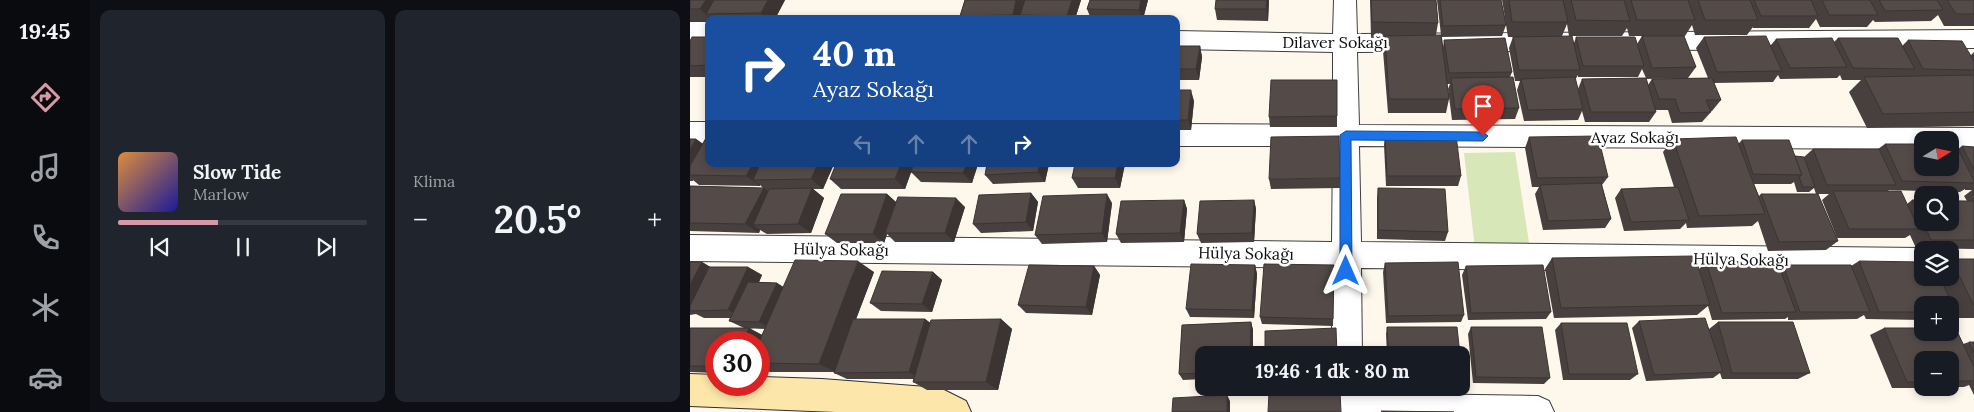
<!DOCTYPE html>
<html lang="tr">
<meta charset="utf-8">
<style>
body{margin:0;font-family:Lora,serif;background:#20242c;color:#f1f3f6;height:100vh;display:flex;flex-direction:column;font-size:19px;white-space:nowrap}
*{box-sizing:border-box;margin:0}
p{font-size:16px;color:#9ea1a6}
.icon{flex:none;width:28px;height:28px;fill:none;stroke:currentColor;stroke-width:2;stroke-linecap:round;stroke-linejoin:round}
.map{position:relative;flex:1;overflow:hidden}
.side{display:flex;flex-direction:column;gap:10px;padding:10px;background:#0d0f14;width:600px}
.side>*{flex:none}
.banner{position:absolute;left:15px;top:15px;width:475px;height:152px;border-radius:10px;box-shadow:0 2px 8px #0003;background:#1a4fa0;color:#fff;overflow:hidden}
.needle{width:32px;rotate:80deg}
.buttons{position:absolute;left:1224px;top:131px;display:grid;gap:10px}
.buttons a{display:grid;place-items:center;width:45px;height:45px;border-radius:10px;background:#171b24;box-shadow:0 2px 8px #0003;font-size:25px}
.speed{position:absolute;left:15px;top:331px;display:flex;gap:10px;font-size:25px;font-weight:700;text-align:center}
.speed>*{display:grid;place-content:center;width:65px;height:65px;border-radius:50%;background:#171b24;box-shadow:0 2px 8px #0003;line-height:1}
.speed .limit{border:8px solid #d22;background:#fff;color:#111}
.pin{position:absolute;display:grid;place-items:center;width:42px;height:42px;color:#fff;margin:-51px -21px;border-radius:50% 50% 50% 0;rotate:-45deg;box-shadow:0 0 5px #0007}
.pin .icon{rotate:45deg}
.me{position:absolute;width:55px;margin:-28px;rotate:0deg;stroke-linejoin:round;filter:drop-shadow(0 0 4px #0008)}
.turn{display:flex;align-items:center;gap:18px;height:105px;padding:0 25px;font-size:22px}
.turn .icon{width:65px;height:65px;stroke-width:2.5}
.turn b{display:block;font-size:35px;line-height:42px}
.lanes{display:flex;align-items:center;height:48px;padding:0 25px;background:#0003;justify-content:center;gap:25px;direction:ltr}
.lanes .off{opacity:.35}
.big{font-size:38px;font-weight:800;line-height:1.1}
.side .tile{flex:1;display:flex;flex-direction:column;justify-content:center;gap:8px;min-width:0;padding:0 18px;border-radius:10px;background:#20242c}
.song{display:flex;align-items:center;gap:15px}
.cover{width:60px;height:60px;border-radius:8px;background:linear-gradient(135deg,hsl(30 70% 55%),hsl(240 70% 35%))}
.played{height:5px;border-radius:2px;background:linear-gradient(90deg,#d799a7 40%,#363941 40%)}
.keys{display:flex;justify-content:space-around;direction:ltr}
.heat{display:flex;justify-content:space-between;align-items:center;font-size:28px;direction:ltr}
.side .tiles{flex:1;display:grid;gap:10px;grid-template-columns:repeat(2,1fr)}
.trip{position:absolute;left:505px;top:346px;width:275px;height:50px;border-radius:10px;background:#171b24;box-shadow:0 2px 8px #0003;font-weight:800;line-height:50px;text-align:center}
main{display:flex;flex:1;min-height:0}
.dock{display:flex;flex-direction:column;width:90px;justify-content:space-around;align-items:center;background:#090b0e;color:#9ea1a6}
.dock .icon{width:35px;height:35px}
.dock .on{color:#d799a7}
.dock b{font-size:22px;color:#f1f3f6}
.map>svg:first-child{display:block}
.green{fill:#d7e7b7}
.lines{fill:none;stroke-linecap:round;stroke-linejoin:round}
.street-casing{stroke:#3f3f3f;stroke-width:2}
.secondary-casing{stroke:#2e2e2e;stroke-width:2}
.street{fill:#fff;fill-rule:evenodd}
.secondary{fill:#fce6a9;fill-rule:evenodd}
.wall{fill:#48403f;fill-rule:evenodd}
.shaded-wall{fill:#3b3433}
.building{fill:#544b49;stroke:#3b3433}
.route{fill:#1a73e8;stroke:#114b97}
.labels{text-anchor:middle;dominant-baseline:central;stroke-width:5;stroke-linejoin:round;paint-order:stroke}
.street-label{font-size:16px;fill:#0c0c0c;stroke:#fff}
</style>
<main>
<nav class="dock">
<b>19:45</b>
<svg class="icon on" aria-label="directions" viewBox="0 0 24 24"><path d="M12 3l9 9-9 9-9-9zM9 14v-3h6M13 9l2 2-2 2"/></svg>
<svg class="icon" aria-label="music" viewBox="0 0 24 24"><path d="M9 18V5l10-2v13"/><circle cx="6" cy="18" r="3"/><circle cx="16" cy="16" r="3"/></svg>
<svg class="icon" aria-label="phone" viewBox="0 0 24 24"><path d="M5 4h4l2 5-3 2q2 4 5 5l2-3 5 2v4C11 20 4 13 5 4z"/></svg>
<svg class="icon" aria-label="climate" viewBox="0 0 24 24"><path d="M12 3v18M4 7l16 10M4 17L20 7"/></svg>
<svg class="icon" aria-label="car" viewBox="0 0 24 24"><path d="M5 17H2v-5l4-1 3-4h7l3 4 3 1v5h-3M9 17h6M6 11h13"/><circle cx="7" cy="17" r="2"/><circle cx="17" cy="17" r="2"/></svg>
</nav>
<section class="side">
<div class="tiles">
<div class="tile">
<div class="song"><i class="cover"></i><div><b>Slow Tide</b><p>Marlow</p></div></div>
<div class="played"></div>
<div class="keys"><svg class="icon" aria-label="previous" viewBox="0 0 24 24"><path d="M18 5L8 12l10 7zM5 5v14"/></svg><svg class="icon" aria-label="pause" viewBox="0 0 24 24"><path d="M8 5v14M16 5v14"/></svg><svg class="icon" aria-label="next" viewBox="0 0 24 24"><path d="M6 5l10 7-10 7zM19 5v14"/></svg></div>
</div>
<div class="tile"><p>Klima</p>
<div class="heat"><a>−</a><b class="big">20.5°</b><a>+</a></div>
</div>
</div>
</section>
<div class="map">
<svg width="1284" height="412" viewBox="0 0 1284 412">
<rect width="100%" height="100%" fill="#fef8ec"/>
<polygon class="green" points="825,152 840,249 785,249 774,153"/>
<g class="lines">
<g class="street-casing">
<g id="street">
<polygon points="644,0 666,0 667,34 1284,30 1284,48 667,52 669,125 1284,128 1284,150 1260,150 1260,140 1232,140 1232,149 669,146 671,242 1232,248 1237,250 1232,250 1232,274 671,268 672,355 642,355 642,268 0,261 0,235 642,242 643,146 486,146 486,124 643,125 643,52 486,49 486,31 643,34"/>
<rect x="0" y="22" width="19" height="18"/>
<rect x="0" y="122" width="19" height="22"/>
<polygon points="657,393 848,396 859,401 864,412 642,412 641,409 646,398"/>
</g>
</g>
<g class="secondary-casing">
<polygon id="secondary" points="0,374 26,375 26,385 69,385 69,377 132,379 250,388 276,401 281,412 146,412 0,406"/>
</g>
<use href="#street" class="street"/>
<use href="#secondary" class="secondary"/>
</g>
<g class="wall">
<polygon points="0,0 95,0 85,19 19,19 19,21 0,21"/>
<polygon points="275,0 391,0 385,19 332,19 331,17 331,19 272,19 270,16"/>
<polygon points="400,0 458,0 453,19 401,19 397,9"/>
<polygon points="579,0 578,21 527,20 525,9"/>
<path d="M680,0H746L748,23L746,35H751L747,0H811L816,24L812,0H1284V26H1254L1248,15L1241,21L1185,22L1183,20L1177,27H1130L1126,19L1119,28H1063V27L1057,35H1005L1002,25L995,36H994L1006,67L998,78H1018L1006,48L1014,37L1081,45L1086,39L1144,42L1148,38L1212,46L1218,40L1281,55L1284,52V126L1177,128L1159,92L1171,80H1152L1150,75L1147,78L1090,79L1088,75L1083,82L1024,83L1031,100L1022,111H1020L1021,112L1012,122L982,123L978,110H965L966,112L959,122H895L892,111L888,120L834,121L827,90L830,81H825L819,48L823,37H818L816,25L812,36L752,37L753,47L754,40L822,72L820,77L829,108L825,119L762,120L758,89L760,84H757L759,99L756,113H698L693,51L695,38H681ZM877,24L879,36H932L937,28L939,36H983H952L947,44L886,37L884,43L872,36ZM952,69L956,78L892,79L888,89L885,80L888,75V77H948ZM996,78L962,79L958,85L956,79Z"/>
<polygon points="19,37 19,77 0,77 0,41"/>
<polygon points="486,46 510,46 512,57 509,80 486,80"/>
<polygon points="647,80 647,127 580,127 579,117"/>
<polygon points="486,90 504,101 501,130 486,130"/>
<polygon points="695,135 771,176 768,186 696,186 694,145"/>
<polygon points="839,137 918,177 912,185 921,219 915,228 853,230 845,194 849,187 842,187 835,148"/>
<polygon points="0,139 6,139 13,144 19,164 144,164 133,189 123,189 134,198 121,233 77,234 70,230 69,233 0,231 0,186 73,188 70,185 70,186 9,185 3,180 3,181 0,181"/>
<path d="M983,139L1048,144L1052,140L1105,156L1114,157L1123,149H1188L1195,144L1268,149L1272,146L1284,147V249L1226,248L1220,235L1215,238H1147L1132,200L1139,194H1128L1148,241L1136,250L1078,251L1068,221L1062,226L997,228L996,223L990,229L934,231L925,198L931,189L984,187L973,152ZM1104,182L1107,192H1119L1124,188L1126,194H1071L1069,196L1064,184H1101ZM1275,189V190H1282L1274,196L1277,201L1222,200L1217,204L1198,191L1199,190L1270,192Z"/>
<polygon points="224,164 215,189 151,189 140,179"/>
<polygon points="288,164 282,183 231,182 221,172"/>
<polygon points="297,164 359,164 355,182 303,184 295,175"/>
<polygon points="385,164 435,164 430,188 388,188 382,178"/>
<polygon points="650,178 650,188 581,189 579,179"/>
<polygon points="688,188 758,232 755,241 687,239 687,198"/>
<polygon points="341,193 348,202 343,231 291,233 283,224"/>
<polygon points="197,194 206,202 275,207 264,242 205,242 197,234 194,243 147,243 135,234"/>
<polygon points="494,200 497,209 494,242 431,243 426,234"/>
<polygon points="564,200 566,209 564,242 511,243 507,234"/>
<polygon points="422,203 417,242 352,244 345,235"/>
<polygon points="862,258 1009,269 1016,262 1090,268 1093,265 1161,266 1169,261 1232,278 1260,278 1260,259 1284,259 1284,318 1264,318 1262,314 1260,315 1260,305 1232,305 1232,320 1176,319 1174,315 1167,319 1098,320 1098,317 1095,319 1022,320 1018,306 1007,315 864,318 855,269"/>
<polygon points="0,262 12,262 20,267 58,267 72,275 69,282 87,283 93,287 184,272 166,319 235,319 240,323 311,319 322,329 308,390 237,390 223,382 224,379 157,379 144,373 144,372 80,372 69,367 69,342 26,342 26,373 0,372 0,328 59,328 72,335 75,329 54,328 39,321 40,318 14,318 6,314 0,315"/>
<polygon points="695,263 774,315 771,322 696,323 693,272"/>
<polygon points="565,265 567,274 564,318 500,317 496,309"/>
<polygon points="644,265 643,326 572,324 570,317"/>
<polygon points="404,266 410,275 402,315 336,313 328,305"/>
<polygon points="776,266 861,312 856,319 778,320 772,275"/>
<polygon points="243,272 252,280 242,312 191,311 180,303"/>
<polygon points="949,321 1019,329 1028,322 1120,373 1108,379 1032,379 1030,373 1023,378 956,381 942,328"/>
<polygon points="561,322 563,330 563,355 514,355 514,379 493,380 489,374 492,325"/>
<polygon points="871,323 948,374 940,380 873,380 865,330"/>
<polygon points="697,327 770,355 697,355 696,334"/>
<polygon points="781,327 860,378 854,384 783,383 778,334"/>
<polygon points="1194,328 1273,344 1279,342 1284,342 1284,395 1279,385 1274,387 1260,387 1260,360 1232,360 1232,388 1234,388 1202,388 1180,335"/>
</g>
<g class="shaded-wall">
<polygon points="16,0 35,0 16,14 21,19 10,9"/>
<polygon points="78,0 95,0 85,19 76,19 71,13"/>
<polygon points="326,0 335,0 330,15 331,17 331,19 325,19 323,15"/>
<polygon points="382,0 391,0 385,19 378,19 377,16"/>
<polygon points="451,0 458,0 453,19 452,19 449,10"/>
<polygon points="577,0 579,0 578,21 576,9"/>
<polygon points="510,46 512,57 509,80 506,69"/>
<polygon points="501,90 504,101 501,130 498,120"/>
<polygon points="6,139 19,148 0,175 0,150"/>
<polygon points="63,164 81,164 63,180 70,185 70,186 56,176"/>
<polygon points="128,164 144,164 133,189 121,179"/>
<polygon points="211,164 224,164 215,189 205,179"/>
<polygon points="277,164 288,164 282,183 273,173"/>
<polygon points="350,164 359,164 355,182 348,172"/>
<polygon points="428,164 435,164 430,188 425,178"/>
<polygon points="74,188 87,197 63,225 70,230 69,233 55,224"/>
<polygon points="122,188 134,198 121,233 108,224"/>
<polygon points="341,193 348,202 343,231 336,222"/>
<polygon points="197,194 207,203 195,233 197,234 194,243 183,234"/>
<polygon points="417,194 422,203 417,242 412,233"/>
<polygon points="266,198 275,207 264,242 255,233"/>
<polygon points="494,200 497,209 494,242 490,233"/>
<polygon points="564,200 566,209 564,242 562,233"/>
<polygon points="168,261 184,272 146,372 129,364"/>
<polygon points="12,262 27,271 0,311 0,285"/>
<polygon points="565,265 567,274 564,318 562,310"/>
<polygon points="404,266 410,275 402,315 396,307"/>
<polygon points="58,267 72,275 54,318 38,310"/>
<polygon points="243,272 252,280 242,312 232,304"/>
<polygon points="87,283 100,291 83,329 69,322"/>
<polygon points="235,319 245,326 230,379 219,372"/>
<polygon points="311,319 322,329 308,390 296,382"/>
<polygon points="561,322 563,330 563,355 560,355"/>
<polygon points="59,328 74,336 69,342 53,342"/>
<polygon points="537,395 540,401 540,412 537,412"/>
</g>
<g class="building">
<polygon points="0,0 16,0 10,9 0,9"/>
<polygon points="24,0 78,0 71,13 16,14"/>
<polygon points="275,0 326,0 323,15 270,16"/>
<polygon points="335,0 382,0 377,16 330,15"/>
<polygon points="400,0 451,0 449,10 397,9"/>
<polygon points="526,0 577,0 576,9 525,9"/>
<polygon points="681,0 746,0 748,23 682,22"/>
<polygon points="750,0 811,0 816,25 753,26"/>
<polygon points="819,0 873,0 878,22 822,22"/>
<polygon points="881,0 934,0 940,21 886,20"/>
<polygon points="941,0 998,0 1005,20 947,20"/>
<polygon points="1008,0 1060,0 1068,20 1015,20"/>
<polygon points="1064,0 1121,0 1128,16 1071,16"/>
<polygon points="1132,0 1180,0 1188,15 1139,15"/>
<polygon points="1189,0 1247,0 1253,10 1195,11"/>
<polygon points="1257,0 1284,0 1284,14 1266,14"/>
<polygon points="751,35 759,99 699,99 695,36"/>
<polygon points="882,36 890,70 829,70 823,37"/>
<polygon points="952,36 994,36 1006,67 962,68"/>
<polygon points="1076,36 1092,71 1027,72 1014,37"/>
<polygon points="2,37 19,37 19,65 0,66 0,41"/>
<polygon points="886,37 945,37 954,66 893,66"/>
<polygon points="815,38 822,72 759,73 754,40"/>
<polygon points="1142,38 1157,67 1100,68 1086,39"/>
<polygon points="1148,38 1208,38 1225,69 1163,68"/>
<polygon points="1218,40 1272,41 1284,61 1284,70 1233,69"/>
<polygon points="486,46 510,46 506,69 486,69"/>
<polygon points="1284,75 1284,112 1193,114 1174,77"/>
<polygon points="823,77 829,108 765,109 761,78"/>
<polygon points="885,77 893,109 838,110 831,79"/>
<polygon points="956,78 966,112 901,112 892,79"/>
<polygon points="1022,78 1031,100 1016,100 1021,112 990,113 985,99 969,99 962,79"/>
<polygon points="581,80 647,80 647,116 579,117"/>
<polygon points="486,90 501,90 498,120 486,120"/>
<polygon points="695,135 766,135 771,176 697,176"/>
<polygon points="649,136 650,178 579,179 581,137"/>
<polygon points="908,136 918,177 847,178 839,137"/>
<polygon points="1046,137 1075,214 1009,216 983,139"/>
<polygon points="16,138 19,139 19,164 63,164 56,176 0,175 0,166"/>
<polygon points="0,139 6,139 0,150"/>
<polygon points="1052,140 1099,140 1112,175 1063,174"/>
<polygon points="1195,144 1232,144 1232,168 1260,168 1260,145 1266,145 1284,181 1284,183 1212,181"/>
<polygon points="1272,146 1284,147 1284,170"/>
<polygon points="1123,149 1189,149 1206,185 1137,185"/>
<polygon points="1105,156 1114,157 1125,187 1113,187 1109,177 1112,175"/>
<polygon points="70,164 128,164 121,179 63,180"/>
<polygon points="146,164 211,164 205,179 140,179"/>
<polygon points="225,164 277,164 273,173 221,172"/>
<polygon points="297,164 350,164 348,172 295,175"/>
<polygon points="385,164 428,164 425,178 382,178"/>
<polygon points="911,183 921,219 858,221 850,185"/>
<polygon points="0,186 74,188 55,224 0,223"/>
<polygon points="988,187 999,220 941,222 931,189"/>
<polygon points="122,188 108,224 63,225 79,189"/>
<polygon points="688,188 755,189 758,232 688,230"/>
<polygon points="1143,191 1211,191 1229,229 1159,229"/>
<polygon points="341,193 336,222 283,224 289,195"/>
<polygon points="151,194 197,194 183,234 135,234"/>
<polygon points="417,194 412,233 345,235 353,196"/>
<polygon points="1071,194 1128,194 1148,241 1089,242"/>
<polygon points="208,197 266,198 255,233 195,233"/>
<polygon points="494,200 490,233 426,234 431,201"/>
<polygon points="564,200 562,233 507,234 510,201"/>
<polygon points="1222,200 1232,200 1232,222"/>
<polygon points="1260,201 1284,201 1284,240 1241,240 1233,222 1260,222"/>
<polygon points="1005,256 1020,305 871,308 862,258"/>
<polygon points="1261,259 1284,259 1284,306"/>
<polygon points="105,260 168,261 129,364 69,363 69,342"/>
<polygon points="1087,261 1106,312 1032,313 1016,262"/>
<polygon points="1169,261 1232,262 1232,278 1250,278 1266,312 1260,312 1260,305 1232,305 1232,312 1189,312"/>
<polygon points="0,262 12,262 0,285"/>
<polygon points="768,262 774,315 698,316 695,263"/>
<polygon points="501,264 565,265 562,310 496,309"/>
<polygon points="574,264 644,265 643,319 570,317"/>
<polygon points="339,265 404,266 396,307 328,305"/>
<polygon points="853,265 861,312 781,313 776,266"/>
<polygon points="1093,265 1161,265 1180,312 1110,312"/>
<polygon points="19,267 58,267 38,310 0,311 0,306"/>
<polygon points="192,271 243,272 232,304 180,303"/>
<polygon points="58,282 87,283 69,322 39,321"/>
<polygon points="1015,318 1033,372 964,375 949,321"/>
<polygon points="163,319 235,319 219,372 144,373"/>
<polygon points="311,319 296,382 223,382 241,320"/>
<polygon points="561,322 560,355 514,355 514,373 489,374 492,325"/>
<polygon points="1028,322 1103,322 1120,373 1042,373"/>
<polygon points="871,323 937,323 948,374 879,374"/>
<polygon points="697,327 767,327 770,355 699,355"/>
<polygon points="781,327 852,327 860,378 786,377"/>
<polygon points="1260,327 1265,327 1284,367 1284,381 1260,381 1260,360 1232,360 1232,382 1217,382 1194,328 1232,328 1232,332 1260,332"/>
<polygon points="0,328 59,328 53,342 26,342 26,366 0,366"/>
<polygon points="646,328 647,355 575,355 575,331"/>
<polygon points="1279,342 1284,342 1284,353"/>
<polygon points="650,392 651,412 578,412 579,393"/>
<polygon points="537,395 537,412 482,412 483,398"/>
<polygon points="691,411 764,412 692,412"/>
</g>
<polygon class="route" points="656,131 793,132 798,136 793,141 661,140 662,271 660,275 656,276 652,275 650,271 650,135"/>
<g class="labels">
<g class="street-label">
<text x="645" y="42">Dilaver Sokağı</text>
<text x="945" y="137">Ayaz Sokağı</text>
<text transform="translate(151 249) rotate(1)">Hülya Sokağı</text>
<text transform="translate(556 253) rotate(1)">Hülya Sokağı</text>
<text transform="translate(1051 259) rotate(1)">Hülya Sokağı</text>
</g>
</g>
</svg>
<div class="buttons">
<a><svg class="needle" viewBox="-14 -14 28 28"><path d="M0-13l5 13h-10z" fill="#e53935"/><path d="M0 13l5-13h-10z" fill="#9ea1a6"/></svg></a>
<a><svg class="icon" aria-label="search" viewBox="0 0 24 24"><circle cx="10" cy="10" r="6"/><path d="M15 15l6 6"/></svg></a>
<a><svg class="icon" aria-label="layers" viewBox="0 0 24 24"><path d="M12 4l9 5-9 5-9-5zM3 14l9 5 9-5"/></svg></a>
<a>+</a>
<a>−</a>
</div>
<div class="speed"><div class="limit">30</div></div>
<div class="pin" style="left:793px;top:136px;background:#d93025"><svg class="icon" aria-label="arrive" viewBox="0 0 24 24"><path d="M6 21V4h12l-3 4 3 4H6"/></svg></div>
<svg class="me" style="left:656px;top:271px" viewBox="-20 -20 40 40"><path d="M0-17L14 15 0 8-14 15z" fill="#1a73e8" stroke="#fff" stroke-width="4"/></svg>
<div class="trip">19:46 · 1 dk · 80 m</div>
<div class="banner">
<div class="turn"><svg class="icon" aria-label="right" viewBox="0 0 24 24"><path d="M7 20v-9h11M14 6l5 5-5 5"/></svg><div><b>40 m</b>Ayaz Sokağı</div></div>
<div class="lanes"><svg class="icon off" aria-label="left" viewBox="0 0 24 24"><path d="M17 20v-9H6M10 6l-5 5 5 5"/></svg><svg class="icon off" aria-label="ahead" viewBox="0 0 24 24"><path d="M12 20V5M6 11l6-6 6 6"/></svg><svg class="icon off" aria-label="ahead" viewBox="0 0 24 24"><path d="M12 20V5M6 11l6-6 6 6"/></svg><svg class="icon" aria-label="right" viewBox="0 0 24 24"><path d="M7 20v-9h11M14 6l5 5-5 5"/></svg></div>
</div>
</div>
</main>
